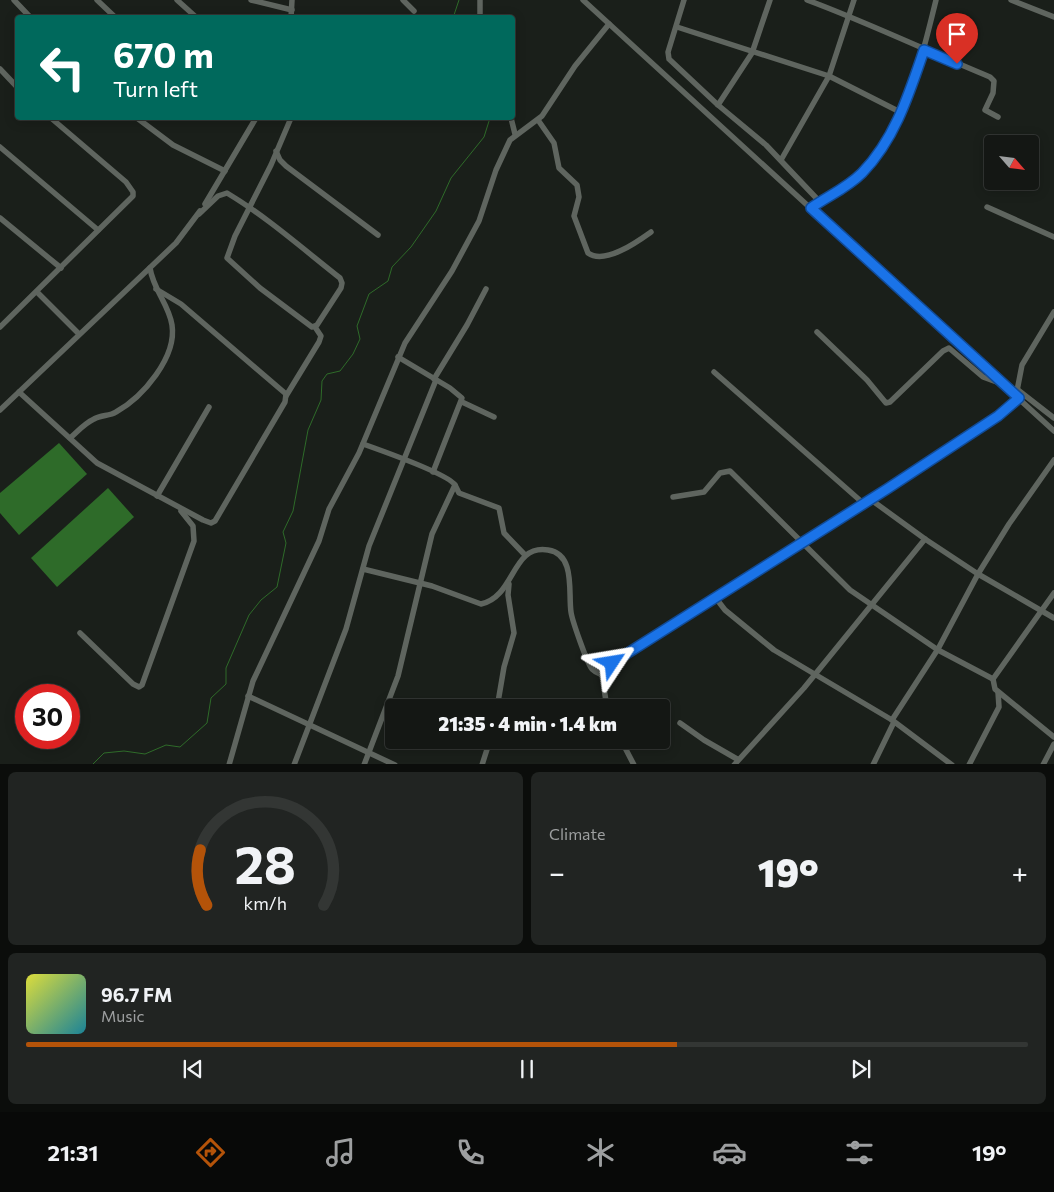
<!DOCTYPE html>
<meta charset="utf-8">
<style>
body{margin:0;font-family:Commissioner,sans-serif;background:#212422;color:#f1f3f6;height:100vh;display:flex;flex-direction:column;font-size:19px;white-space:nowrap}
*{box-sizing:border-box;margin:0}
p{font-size:16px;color:#9d9fa0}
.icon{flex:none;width:28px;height:28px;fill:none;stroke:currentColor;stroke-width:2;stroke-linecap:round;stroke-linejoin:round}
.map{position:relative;height:764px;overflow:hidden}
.sheet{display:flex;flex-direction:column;gap:8px;padding:8px;background:#0b0d0b;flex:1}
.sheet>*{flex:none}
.hud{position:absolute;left:15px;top:15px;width:500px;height:105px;border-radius:5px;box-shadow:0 2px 12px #0003,0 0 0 1px #333634;background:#00695c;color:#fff;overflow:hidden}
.needle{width:32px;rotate:118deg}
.fabs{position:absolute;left:984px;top:135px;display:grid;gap:10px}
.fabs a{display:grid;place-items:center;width:55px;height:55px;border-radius:5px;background:#141714;box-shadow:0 2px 12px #0003,0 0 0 1px #333634;font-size:25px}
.speed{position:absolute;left:15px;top:684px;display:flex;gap:10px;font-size:25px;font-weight:700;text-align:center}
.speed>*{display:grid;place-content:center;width:65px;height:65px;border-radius:50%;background:#141714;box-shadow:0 2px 12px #0003,0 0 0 1px #333634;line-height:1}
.speed .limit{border:8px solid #d22;background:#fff;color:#111}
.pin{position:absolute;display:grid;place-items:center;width:42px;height:42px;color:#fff;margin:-51px -21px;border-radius:50% 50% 50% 0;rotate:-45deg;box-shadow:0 0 5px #0007}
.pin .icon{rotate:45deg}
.me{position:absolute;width:55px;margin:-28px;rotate:57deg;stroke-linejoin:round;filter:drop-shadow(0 0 4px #0008)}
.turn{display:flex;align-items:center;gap:18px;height:105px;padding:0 15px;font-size:22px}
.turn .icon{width:65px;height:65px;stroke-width:2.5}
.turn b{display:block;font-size:35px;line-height:42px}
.big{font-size:38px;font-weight:800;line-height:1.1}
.sheet .card{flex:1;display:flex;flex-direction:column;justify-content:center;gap:8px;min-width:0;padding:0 18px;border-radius:8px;background:#212422}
.sheet .dial{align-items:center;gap:0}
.dial svg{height:130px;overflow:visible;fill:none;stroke:#333634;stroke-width:7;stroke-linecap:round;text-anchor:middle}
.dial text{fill:#f1f3f6;stroke:none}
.song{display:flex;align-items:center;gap:15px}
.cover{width:60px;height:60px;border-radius:8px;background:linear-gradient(135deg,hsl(60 70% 55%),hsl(190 70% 35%))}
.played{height:5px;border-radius:2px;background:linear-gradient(90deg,#b45309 65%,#333634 65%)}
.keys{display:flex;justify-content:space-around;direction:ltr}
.heat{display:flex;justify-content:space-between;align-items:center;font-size:28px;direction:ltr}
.sheet .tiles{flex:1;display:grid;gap:8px;grid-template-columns:1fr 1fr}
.card:last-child{grid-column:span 2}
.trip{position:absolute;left:385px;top:699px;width:285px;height:50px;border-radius:5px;background:#141714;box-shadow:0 2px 12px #0003,0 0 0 1px #333634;font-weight:800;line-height:50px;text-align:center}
.menu{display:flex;height:80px;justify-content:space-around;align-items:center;background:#080908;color:#9d9fa0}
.menu .icon{width:35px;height:35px}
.menu .current{color:#b45309}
.menu b{font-size:22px;color:#f1f3f6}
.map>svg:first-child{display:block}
.water{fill:#2e6b29}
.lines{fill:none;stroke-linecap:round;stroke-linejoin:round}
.stream{stroke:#2e6b29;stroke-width:1}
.minor{stroke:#5f655f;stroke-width:5.5}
.route-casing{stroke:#114b97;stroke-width:12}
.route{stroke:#1a73e8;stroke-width:9}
</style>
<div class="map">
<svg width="1054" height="765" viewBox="0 0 1054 765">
<rect width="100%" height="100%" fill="#1a1f1a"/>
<g class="water">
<polygon points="59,443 87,474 19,535 0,513 0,493"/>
<polygon points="108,488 134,517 57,587 31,558"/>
</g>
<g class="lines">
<g class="stream">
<polyline points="453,18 459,0"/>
<polyline points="92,765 104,753 124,751 145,754 166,745 180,747 207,723 211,698 226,684 226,668 249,615 261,600 277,587 286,543 283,532 293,511 308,430 321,400 322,381 327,374 340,371 353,354 360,339 357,326 369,294 388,281 392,267 411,247 436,211 451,178 484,137 490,118"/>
</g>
<g class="minor">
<polyline points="14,0 31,18"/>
<polyline points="97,0 116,18"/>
<polyline points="177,0 197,18"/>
<polyline points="251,0 292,10"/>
<polyline points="403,0 414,11"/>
<polyline points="480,0 480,18"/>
<polyline points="583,0 1054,431"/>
<polyline points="684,0 668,52 669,59 718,105 766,145 820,202"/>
<path d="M807,0C869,23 929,52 990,77L994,81L993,93L985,110L998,117"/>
<polyline points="1011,0 1054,17"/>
<polyline points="291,18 292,0"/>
<polyline points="677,27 829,76 902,113"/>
<polyline points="0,69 18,88"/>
<polyline points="718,105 752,53 770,0"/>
<polyline points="137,118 173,145 225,171"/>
<polyline points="511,118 515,134"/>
<path d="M538,120L554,143L559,168L577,185L579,197L574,216L588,253C605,265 637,242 651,232"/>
<polyline points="0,147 98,230"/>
<polyline points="276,151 280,160 286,166 378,235"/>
<polyline points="781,160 829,76 854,0"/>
<polyline points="205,204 256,118"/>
<polyline points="987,207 1054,237"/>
<path d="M811,208C828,196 847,188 861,173C907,127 921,61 936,0"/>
<path d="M199,214L218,196L227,193C267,217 303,249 340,278L342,283L341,288L317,325L312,327L260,288L227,258L235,236L271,165L291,118"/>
<polyline points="0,218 61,268"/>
<polyline points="37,292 79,334"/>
<polyline points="0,327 133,196 133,192 126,182 51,118"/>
<polyline points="817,332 867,380 886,403 890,402 943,351 949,348 983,377 1002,384"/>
<polyline points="398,357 450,388 462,398 433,472"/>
<polyline points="714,372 863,503"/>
<polyline points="434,379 467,325 486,289"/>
<polyline points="1018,390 1054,418"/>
<polyline points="19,392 97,463 203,520 211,523 215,521 285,402 286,394 181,304 156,289"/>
<polyline points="286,396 319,342 321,336 315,327"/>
<polyline points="1016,396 1022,365 1054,312"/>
<polyline points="462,402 494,417"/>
<polyline points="0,410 176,243 200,211"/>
<path d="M70,438C77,432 85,423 94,419C101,415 110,416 116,412C143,397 177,357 172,325C169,305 153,289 150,268"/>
<path d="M363,444C380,450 448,474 455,485L432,534L398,676L364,765"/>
<polyline points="455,485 459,493 499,508 504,533 525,555"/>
<polyline points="157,496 209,407"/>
<polyline points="673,497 704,492 720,473 730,471 850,590 938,650 993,679"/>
<polyline points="870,499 925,539 978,574 1054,618"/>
<path d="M363,569L432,586L481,604C516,596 511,544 548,550C576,554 568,593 571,612C572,620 587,663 592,669C595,672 598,673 602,675"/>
<polyline points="1054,593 993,679 995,689 1054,737"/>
<polyline points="715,597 725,610 774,650 892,720 952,765"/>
<polyline points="80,633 133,684 139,687 142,685 194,541 193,526 181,511"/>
<polyline points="248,696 395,765"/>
<polyline points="497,708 504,667 514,633 508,595 509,584"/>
<polyline points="607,708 602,675 612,663 887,489 998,415 1019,398"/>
<polyline points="892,720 938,649 978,574 1009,524 1054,460"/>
<polyline points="680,723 704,740 737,759"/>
<polyline points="621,740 634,765"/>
<polyline points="229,765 253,681 319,541 329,509 359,453 405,343 452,271 479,221 496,170 510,140 542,116 575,66 609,24"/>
<polyline points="294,765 346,629 369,546 436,380"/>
<polyline points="482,765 490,740"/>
<polyline points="734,765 804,688 925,539"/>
<polyline points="873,765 894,722"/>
<polyline points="969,765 999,707 998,692"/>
<polyline points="1043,765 1054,744"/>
</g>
</g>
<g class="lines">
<g class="route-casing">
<path id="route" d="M612,663L887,489L998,416L1019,398L811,208C828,196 847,188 862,173C895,139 909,94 924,50L957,64"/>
</g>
<use href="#route" class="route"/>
</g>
</svg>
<div class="fabs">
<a><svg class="needle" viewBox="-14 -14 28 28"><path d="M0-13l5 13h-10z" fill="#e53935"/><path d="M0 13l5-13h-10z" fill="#9d9fa0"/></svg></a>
</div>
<div class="speed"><div class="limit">30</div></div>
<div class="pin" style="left:957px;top:64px;background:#d93025"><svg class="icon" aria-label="arrive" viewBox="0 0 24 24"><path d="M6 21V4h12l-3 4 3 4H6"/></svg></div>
<svg class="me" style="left:612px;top:663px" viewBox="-20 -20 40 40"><path d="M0-17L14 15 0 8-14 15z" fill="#1a73e8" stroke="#fff" stroke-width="4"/></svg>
<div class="trip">21:35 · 4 min · 1.4 km</div>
<div class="hud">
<div class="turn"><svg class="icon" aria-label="left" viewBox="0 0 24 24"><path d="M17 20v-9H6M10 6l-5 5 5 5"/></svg><div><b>670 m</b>Turn left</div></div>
</div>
</div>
<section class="sheet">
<div class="tiles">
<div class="card dial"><svg viewBox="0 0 100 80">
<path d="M14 69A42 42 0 1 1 86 69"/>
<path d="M14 69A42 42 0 0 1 10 35" stroke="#b45309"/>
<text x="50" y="56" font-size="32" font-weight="700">28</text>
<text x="50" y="72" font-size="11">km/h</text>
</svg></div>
<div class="card"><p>Climate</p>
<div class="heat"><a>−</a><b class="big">19°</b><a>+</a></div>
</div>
<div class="card">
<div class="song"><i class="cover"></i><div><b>96.7 FM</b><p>Music</p></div></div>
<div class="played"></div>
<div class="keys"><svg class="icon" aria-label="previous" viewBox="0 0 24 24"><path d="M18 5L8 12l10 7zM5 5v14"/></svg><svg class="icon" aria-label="pause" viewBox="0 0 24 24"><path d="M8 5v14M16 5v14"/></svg><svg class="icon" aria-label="next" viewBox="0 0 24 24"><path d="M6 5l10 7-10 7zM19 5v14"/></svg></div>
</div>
</div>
</section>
<nav class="menu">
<b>21:31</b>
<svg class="icon current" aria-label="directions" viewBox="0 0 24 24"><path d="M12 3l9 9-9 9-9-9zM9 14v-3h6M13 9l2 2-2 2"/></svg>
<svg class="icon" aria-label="music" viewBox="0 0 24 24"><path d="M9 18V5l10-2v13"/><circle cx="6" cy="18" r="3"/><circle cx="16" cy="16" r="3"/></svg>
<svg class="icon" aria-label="phone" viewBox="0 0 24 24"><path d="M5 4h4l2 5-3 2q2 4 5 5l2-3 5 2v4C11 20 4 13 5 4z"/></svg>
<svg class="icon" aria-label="climate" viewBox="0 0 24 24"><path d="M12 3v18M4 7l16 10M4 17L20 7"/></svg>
<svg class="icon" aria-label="car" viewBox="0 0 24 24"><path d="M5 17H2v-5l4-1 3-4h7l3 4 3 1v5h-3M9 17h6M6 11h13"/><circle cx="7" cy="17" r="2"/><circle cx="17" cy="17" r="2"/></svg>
<svg class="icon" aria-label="filters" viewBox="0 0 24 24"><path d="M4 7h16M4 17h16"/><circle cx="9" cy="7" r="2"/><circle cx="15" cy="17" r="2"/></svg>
<b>19°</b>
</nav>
